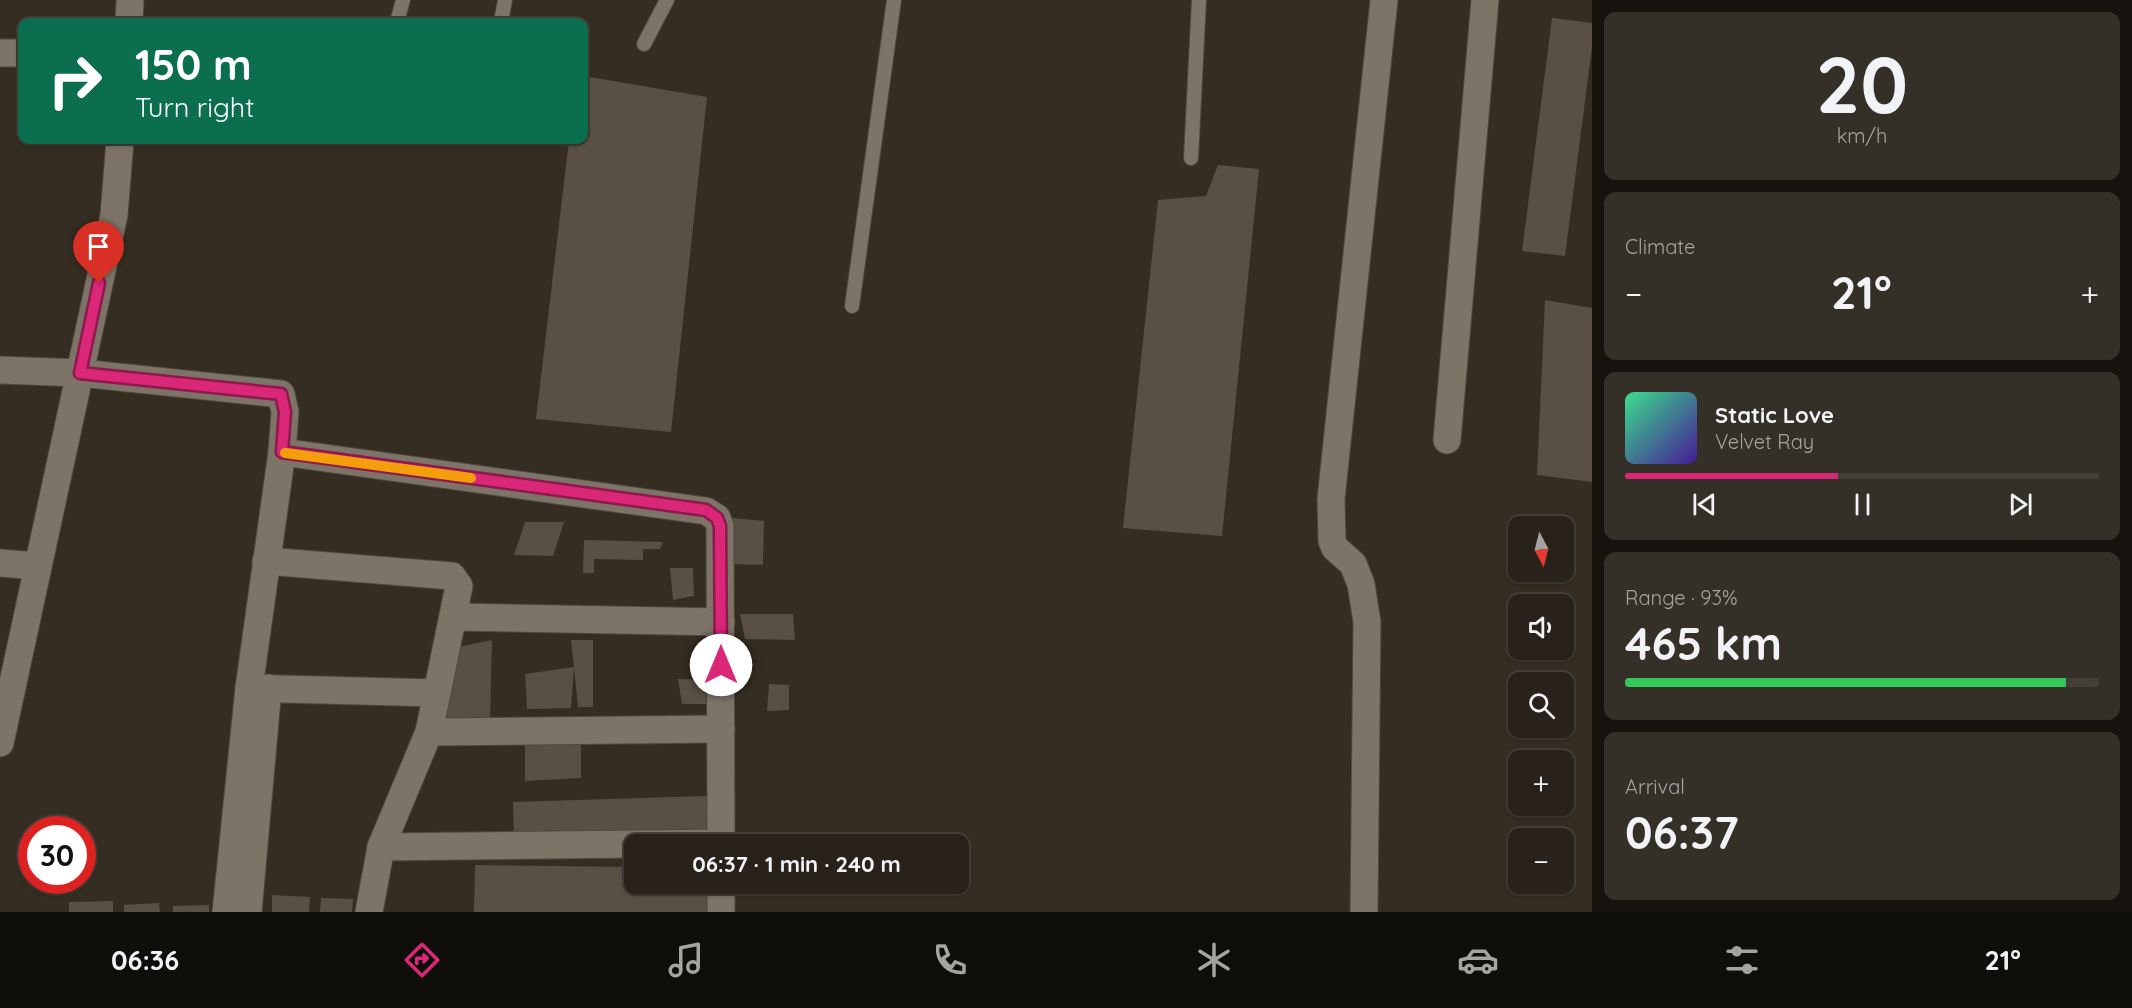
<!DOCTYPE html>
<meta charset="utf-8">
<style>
body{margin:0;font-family:Quicksand,sans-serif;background:#342f27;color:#f1f3f6;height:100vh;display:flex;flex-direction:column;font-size:22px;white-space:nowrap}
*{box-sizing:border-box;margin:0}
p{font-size:20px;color:#a5a4a2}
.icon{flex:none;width:33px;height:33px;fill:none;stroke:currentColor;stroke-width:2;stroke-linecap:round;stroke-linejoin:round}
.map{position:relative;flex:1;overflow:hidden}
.drawer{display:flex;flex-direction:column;gap:12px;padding:12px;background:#16130e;width:540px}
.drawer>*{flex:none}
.guide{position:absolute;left:18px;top:18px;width:570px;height:126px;border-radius:12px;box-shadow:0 2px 4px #0004,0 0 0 2px #443f39;background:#0b6e4f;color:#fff;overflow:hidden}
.needle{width:39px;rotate:173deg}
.tools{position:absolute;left:1508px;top:516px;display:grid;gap:12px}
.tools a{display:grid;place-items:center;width:66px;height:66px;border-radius:12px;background:#28221a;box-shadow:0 2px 4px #0004,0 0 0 2px #443f39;font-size:30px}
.speed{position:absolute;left:18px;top:816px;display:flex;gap:12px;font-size:30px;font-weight:700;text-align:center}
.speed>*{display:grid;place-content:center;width:78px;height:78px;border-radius:50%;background:#28221a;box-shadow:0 2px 4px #0004,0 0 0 2px #443f39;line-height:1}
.speed .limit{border:9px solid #d22;background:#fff;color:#111}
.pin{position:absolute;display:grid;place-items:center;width:51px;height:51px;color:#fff;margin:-62px -26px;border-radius:50% 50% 50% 0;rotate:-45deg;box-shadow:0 0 6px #0007}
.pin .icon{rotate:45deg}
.me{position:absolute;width:66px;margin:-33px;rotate:0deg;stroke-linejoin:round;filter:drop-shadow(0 0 4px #0008)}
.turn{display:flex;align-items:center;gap:21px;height:126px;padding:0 18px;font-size:27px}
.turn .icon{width:78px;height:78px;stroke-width:2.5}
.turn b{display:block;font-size:42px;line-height:51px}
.big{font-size:45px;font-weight:800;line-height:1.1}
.drawer .tile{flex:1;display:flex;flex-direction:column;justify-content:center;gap:9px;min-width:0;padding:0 21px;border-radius:12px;background:#342f27}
.drawer .dial{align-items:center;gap:0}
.dial b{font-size:78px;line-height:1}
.song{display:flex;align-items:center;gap:18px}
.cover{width:72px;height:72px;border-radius:9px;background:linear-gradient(135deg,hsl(150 70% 55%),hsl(260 70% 35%))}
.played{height:6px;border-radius:3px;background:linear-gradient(90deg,#db2777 45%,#443f39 45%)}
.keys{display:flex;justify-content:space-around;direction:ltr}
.heat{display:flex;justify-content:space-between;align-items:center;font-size:33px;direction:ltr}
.charge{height:9px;border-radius:4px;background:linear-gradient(90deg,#34c759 93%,#443f39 0)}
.trip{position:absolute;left:624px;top:834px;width:345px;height:60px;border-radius:12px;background:#28221a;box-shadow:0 2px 4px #0004,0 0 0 2px #443f39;font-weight:800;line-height:60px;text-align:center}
.menu{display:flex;height:96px;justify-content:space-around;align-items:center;background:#100e0a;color:#a5a4a2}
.menu .icon{width:42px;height:42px}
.menu .selected{color:#db2777}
.menu b{font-size:27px;color:#f1f3f6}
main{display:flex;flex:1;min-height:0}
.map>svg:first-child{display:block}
.building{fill:#594f44}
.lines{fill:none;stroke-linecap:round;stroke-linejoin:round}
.service-casing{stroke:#4f483f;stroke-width:16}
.minor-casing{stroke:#4f483f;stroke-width:29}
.service{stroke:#7d7367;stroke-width:14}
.minor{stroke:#7d7367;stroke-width:27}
.route-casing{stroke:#8e194d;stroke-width:15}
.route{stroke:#db2777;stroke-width:10}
.slow{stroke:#f59e0b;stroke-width:10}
</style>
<main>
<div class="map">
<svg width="1592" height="912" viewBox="0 0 1592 912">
<rect width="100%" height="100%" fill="#352d22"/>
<g class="building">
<polygon points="1552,18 1592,23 1592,47 1565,256 1522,251"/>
<polygon points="584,76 707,97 671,432 536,419 569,140 584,140"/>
<polygon points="1218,165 1259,169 1222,536 1123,528 1158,200 1206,196"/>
<polygon points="1545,300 1592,308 1592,482 1537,475"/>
<polygon points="732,518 764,521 763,565 732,564"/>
<polygon points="525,522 564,522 553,556 514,555"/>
<polygon points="584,540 663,542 660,549 643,549 643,560 594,559 594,573 583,573"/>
<polygon points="670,568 693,568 694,596 673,600"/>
<polygon points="740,614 793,614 795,640 745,639"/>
<polygon points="492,640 490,719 444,729 459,647"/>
<polygon points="571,640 593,640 593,707 578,707 574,667 571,708 527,709 525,674 574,667"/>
<polygon points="678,679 714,680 716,704 682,704"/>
<polygon points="769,684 789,685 789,710 767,711"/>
<polygon points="581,738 581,778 525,781 525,741"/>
<polygon points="708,796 709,832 514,838 513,802"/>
<polygon points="475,865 634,867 634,884 707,884 707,912 474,912"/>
<polygon points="752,884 794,884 794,890 752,891"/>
<polygon points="272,895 310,897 309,912 272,912"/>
<polygon points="321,898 353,899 352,912 320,912"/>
<polygon points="113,901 113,912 69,912 69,902"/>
<polygon points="159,903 160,912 124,912 124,905"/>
<polygon points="209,905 209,912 173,912 173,906"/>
</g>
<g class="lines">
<g class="service-casing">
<g id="service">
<polyline points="397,22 403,0"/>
<polyline points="501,22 505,0"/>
<polyline points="644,44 667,0"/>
<polyline points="1191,158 1199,0"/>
<polyline points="852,306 894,0"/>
</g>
</g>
<g class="minor-casing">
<g id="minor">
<polyline points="129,22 130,0"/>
<polyline points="0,53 22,53"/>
<polyline points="0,370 80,373 281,394 285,412 282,452 249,688"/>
<polyline points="1447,440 1485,0"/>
<polyline points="282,452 706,511 717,518 720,526 721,844"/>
<polyline points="266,561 452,576 459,586 429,732"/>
<polyline points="0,563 36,566"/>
<polyline points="454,617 721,622"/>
<polyline points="721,729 429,732 381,847 721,843"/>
<polyline points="0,743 114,215 120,140"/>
<polyline points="721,884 721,912"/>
<polyline points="226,912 249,688 437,693"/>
<polyline points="248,912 268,688"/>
<polyline points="369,912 381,847"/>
<polyline points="1364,912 1367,622 1361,584 1353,564 1335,548 1332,541 1331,499 1384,0"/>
</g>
</g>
<use href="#service" class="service"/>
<use href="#minor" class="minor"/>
</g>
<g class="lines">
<g class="route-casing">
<polyline id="route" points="99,283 80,373 281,394 285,412 282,452 706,510 717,518 720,526 721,665"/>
</g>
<use href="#route" class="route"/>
<polyline class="slow" points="285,453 471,478"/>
</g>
</svg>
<div class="tools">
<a><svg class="needle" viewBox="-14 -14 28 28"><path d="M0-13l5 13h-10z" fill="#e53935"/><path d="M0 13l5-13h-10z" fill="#a5a4a2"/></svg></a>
<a><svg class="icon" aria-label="sound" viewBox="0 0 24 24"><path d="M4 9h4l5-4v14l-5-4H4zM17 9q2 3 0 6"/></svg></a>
<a><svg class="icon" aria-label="search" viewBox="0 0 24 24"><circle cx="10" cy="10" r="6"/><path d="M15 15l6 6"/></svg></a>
<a>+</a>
<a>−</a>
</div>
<div class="speed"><div class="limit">30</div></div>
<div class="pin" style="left:99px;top:283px;background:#d93025"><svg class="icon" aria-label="arrive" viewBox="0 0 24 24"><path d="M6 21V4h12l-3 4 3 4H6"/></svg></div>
<svg class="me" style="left:721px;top:665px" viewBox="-20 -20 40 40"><circle r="19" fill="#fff"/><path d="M0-13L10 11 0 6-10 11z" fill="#db2777"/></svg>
<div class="trip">06:37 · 1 min · 240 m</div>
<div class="guide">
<div class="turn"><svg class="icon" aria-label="right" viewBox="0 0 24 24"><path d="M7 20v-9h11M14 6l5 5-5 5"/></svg><div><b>150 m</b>Turn right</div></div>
</div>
</div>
<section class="drawer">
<div class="tile dial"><b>20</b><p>km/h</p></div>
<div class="tile"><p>Climate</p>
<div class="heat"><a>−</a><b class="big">21°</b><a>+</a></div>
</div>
<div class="tile">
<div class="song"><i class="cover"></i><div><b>Static Love</b><p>Velvet Ray</p></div></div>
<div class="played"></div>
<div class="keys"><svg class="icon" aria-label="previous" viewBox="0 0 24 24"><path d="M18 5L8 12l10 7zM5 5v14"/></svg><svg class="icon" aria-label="pause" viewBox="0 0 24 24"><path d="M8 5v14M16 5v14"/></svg><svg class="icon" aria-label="next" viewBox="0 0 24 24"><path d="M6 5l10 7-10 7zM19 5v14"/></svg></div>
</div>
<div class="tile"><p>Range · 93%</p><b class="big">465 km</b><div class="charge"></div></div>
<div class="tile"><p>Arrival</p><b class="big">06:37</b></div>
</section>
</main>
<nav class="menu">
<b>06:36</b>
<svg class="icon selected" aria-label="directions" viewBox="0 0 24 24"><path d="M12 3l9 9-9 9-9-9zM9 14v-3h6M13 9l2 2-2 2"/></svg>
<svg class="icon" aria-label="music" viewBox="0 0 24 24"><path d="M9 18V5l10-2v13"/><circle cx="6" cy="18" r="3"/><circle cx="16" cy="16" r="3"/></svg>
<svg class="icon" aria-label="phone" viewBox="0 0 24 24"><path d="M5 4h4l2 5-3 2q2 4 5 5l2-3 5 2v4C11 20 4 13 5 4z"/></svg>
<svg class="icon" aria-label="climate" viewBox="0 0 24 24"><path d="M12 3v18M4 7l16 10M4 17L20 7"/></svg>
<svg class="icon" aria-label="car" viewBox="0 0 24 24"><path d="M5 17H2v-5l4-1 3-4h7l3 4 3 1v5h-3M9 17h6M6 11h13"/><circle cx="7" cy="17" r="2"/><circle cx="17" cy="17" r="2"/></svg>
<svg class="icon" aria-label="filters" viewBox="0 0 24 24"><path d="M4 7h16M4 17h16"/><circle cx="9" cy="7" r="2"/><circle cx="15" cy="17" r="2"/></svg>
<b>21°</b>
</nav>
